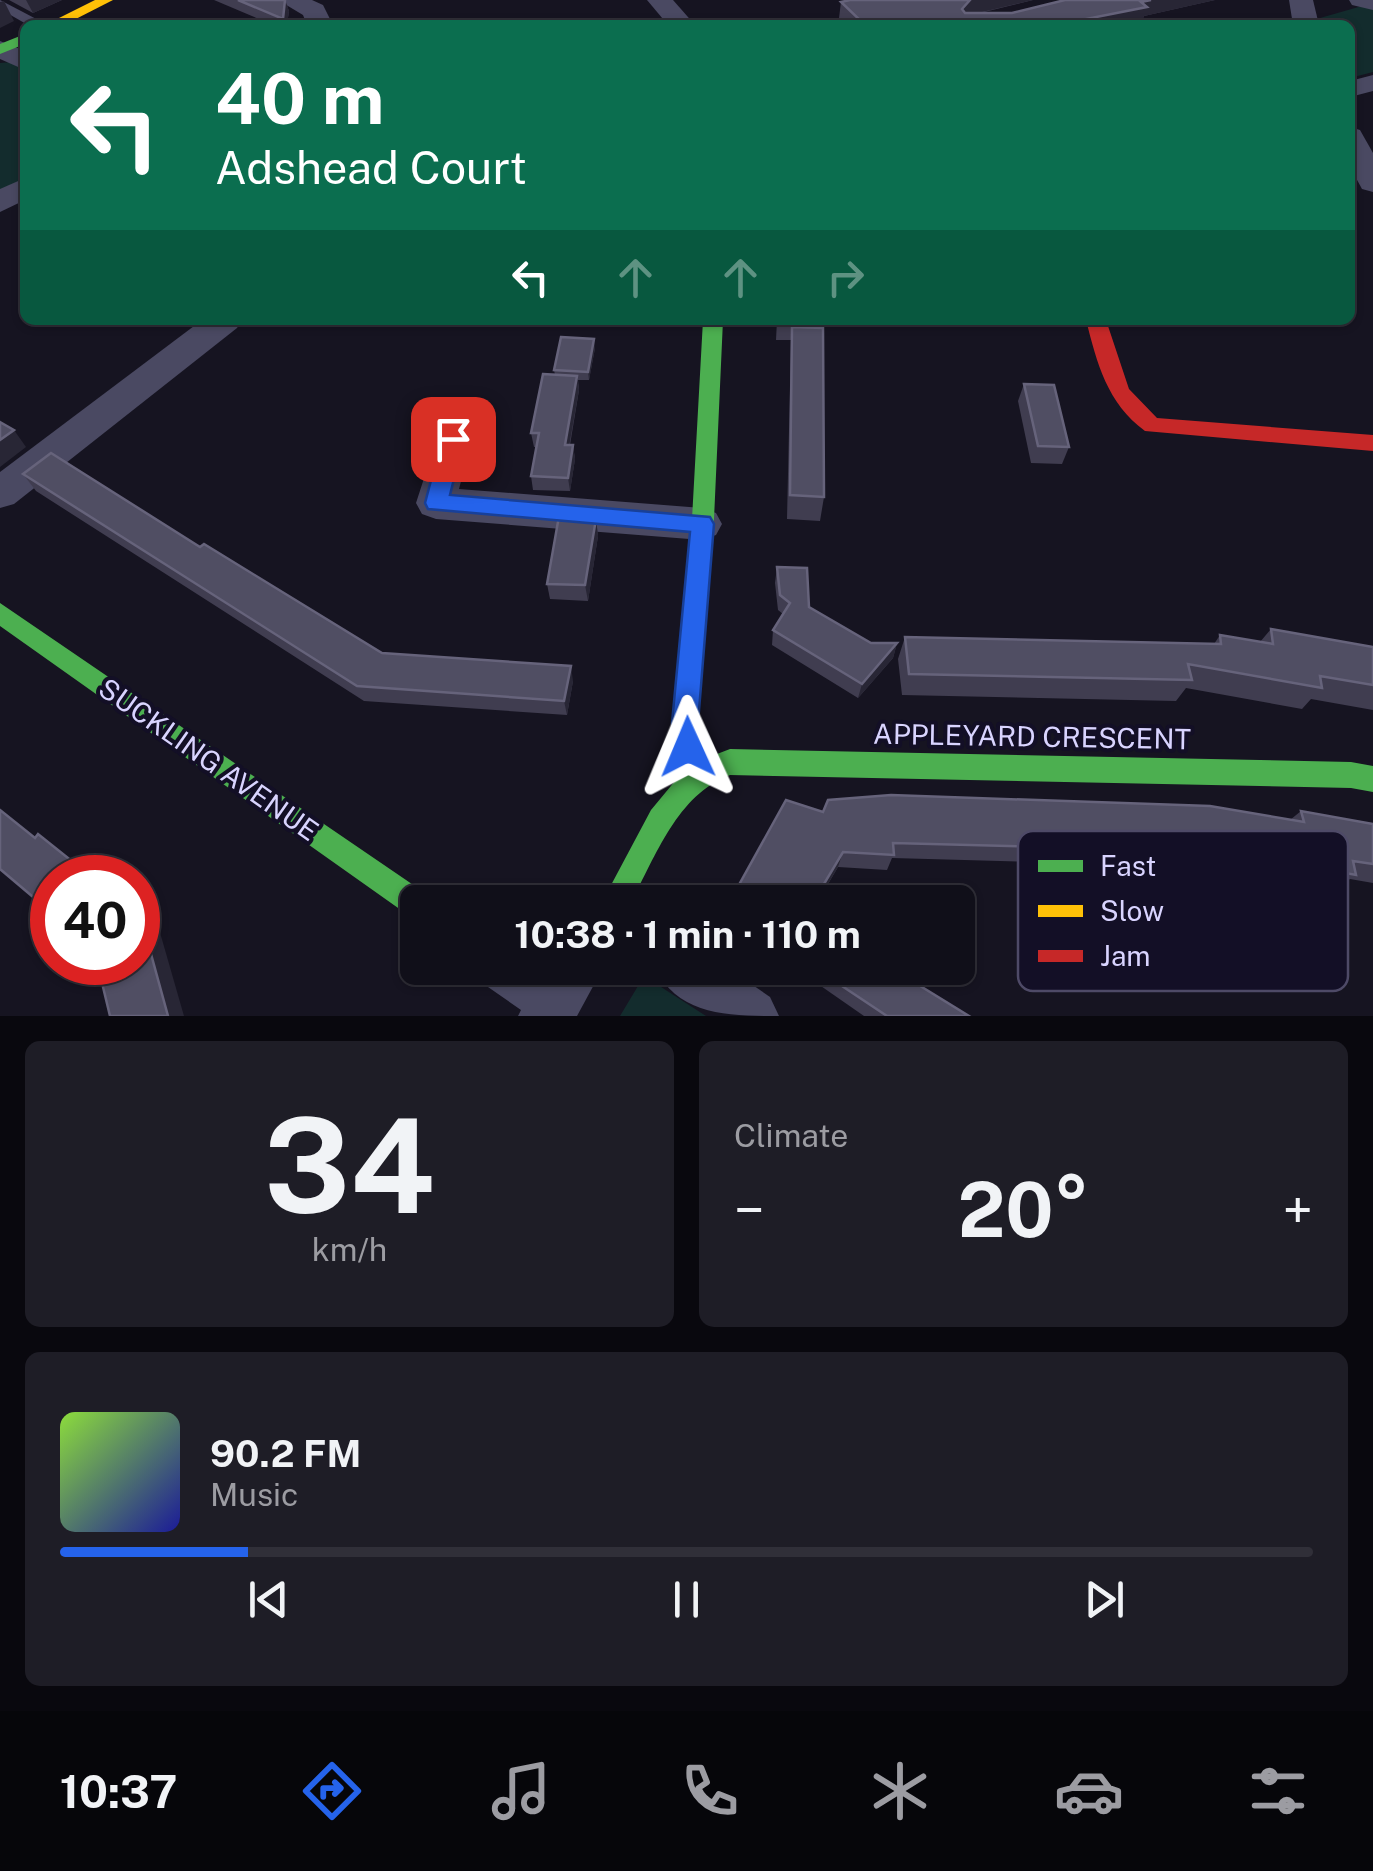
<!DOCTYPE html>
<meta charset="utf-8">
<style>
body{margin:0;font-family:"Public Sans",sans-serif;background:#1e1d26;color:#f1f3f6;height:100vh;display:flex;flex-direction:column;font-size:38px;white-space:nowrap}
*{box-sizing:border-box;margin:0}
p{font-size:32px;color:#9c9ca2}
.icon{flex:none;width:55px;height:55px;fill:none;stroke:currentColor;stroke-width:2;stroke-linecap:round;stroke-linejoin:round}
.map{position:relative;height:1016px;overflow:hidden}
.sheet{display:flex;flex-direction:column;gap:25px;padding:25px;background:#09080e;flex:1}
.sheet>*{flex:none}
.guide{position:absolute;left:20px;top:20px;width:1335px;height:305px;border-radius:15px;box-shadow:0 2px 8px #0004,0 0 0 2px #302f38;background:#0b6e4f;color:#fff;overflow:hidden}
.speed{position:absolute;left:30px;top:855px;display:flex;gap:20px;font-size:50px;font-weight:700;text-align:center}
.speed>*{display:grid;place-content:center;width:130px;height:130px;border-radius:50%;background:#100f19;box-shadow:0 2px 8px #0004,0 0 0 2px #302f38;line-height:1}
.speed .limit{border:15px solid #d22;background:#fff;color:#111}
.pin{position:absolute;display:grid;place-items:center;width:85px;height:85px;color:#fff;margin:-42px;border-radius:20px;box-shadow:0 5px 15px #0006}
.me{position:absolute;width:110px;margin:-55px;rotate:359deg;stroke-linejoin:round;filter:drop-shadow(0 0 8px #0008)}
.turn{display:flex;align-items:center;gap:35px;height:210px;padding:0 30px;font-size:45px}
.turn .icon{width:130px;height:130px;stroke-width:2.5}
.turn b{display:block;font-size:70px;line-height:85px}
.lanes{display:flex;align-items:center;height:95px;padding:0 30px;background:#0003;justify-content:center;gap:50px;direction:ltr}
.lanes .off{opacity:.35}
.big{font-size:75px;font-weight:700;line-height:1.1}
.sheet .card{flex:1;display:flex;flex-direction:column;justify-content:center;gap:15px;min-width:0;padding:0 35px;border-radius:15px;background:#1e1d26}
.sheet .dial{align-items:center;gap:0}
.dial b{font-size:130px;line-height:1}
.song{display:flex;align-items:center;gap:30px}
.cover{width:120px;height:120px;border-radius:15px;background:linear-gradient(135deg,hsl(90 70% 55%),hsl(240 70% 35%))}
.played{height:10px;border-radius:5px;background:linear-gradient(90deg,#2563eb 15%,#302f38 15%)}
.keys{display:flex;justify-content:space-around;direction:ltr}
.heat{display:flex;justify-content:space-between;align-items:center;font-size:55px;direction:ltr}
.sheet .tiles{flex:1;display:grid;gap:25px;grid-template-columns:1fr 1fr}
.card:last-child{grid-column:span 2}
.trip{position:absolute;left:400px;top:885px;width:575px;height:100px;border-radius:15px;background:#100f19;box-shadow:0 2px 8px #0004,0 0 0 2px #302f38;font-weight:700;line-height:100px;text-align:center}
.tabs{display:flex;height:160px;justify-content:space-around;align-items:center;background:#06060a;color:#9c9ca2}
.tabs .icon{width:70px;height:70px}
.tabs .on{color:#2563eb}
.tabs b{font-size:45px;color:#f1f3f6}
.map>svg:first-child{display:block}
.green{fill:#132c2d}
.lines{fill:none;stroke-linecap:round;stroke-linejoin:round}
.lane{fill:#4a4962;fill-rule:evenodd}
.street{fill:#4a4962;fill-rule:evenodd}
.fast{fill:#4caf50;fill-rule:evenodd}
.slow{fill:#ffc107;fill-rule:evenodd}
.jam{fill:#c62828;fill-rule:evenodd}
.wall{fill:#403d50}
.shaded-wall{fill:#282635}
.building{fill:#504e63;stroke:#66637b;stroke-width:2.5}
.route{fill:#2563eb;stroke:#184099;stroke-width:2.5}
.labels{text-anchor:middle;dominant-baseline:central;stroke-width:8;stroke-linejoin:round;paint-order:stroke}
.street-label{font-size:28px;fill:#d9d4ff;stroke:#130f26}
.key{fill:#130f26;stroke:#4e4a67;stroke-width:2.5}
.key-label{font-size:28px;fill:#d9d4ff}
</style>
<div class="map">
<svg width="1373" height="1016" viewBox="0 0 1373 1016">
<rect width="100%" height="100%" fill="#161421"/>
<g class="green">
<polygon points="1362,6 1373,9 1373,72 1350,78 1350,25 1323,25 1320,18"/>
<polygon points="12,62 25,69 25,182 0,197 0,63"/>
<polygon points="644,976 706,1016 620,1016"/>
</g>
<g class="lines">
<polygon class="lane" points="0,0 42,22 43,25 28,25 0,9"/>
<g class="street">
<polygon points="278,0 312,0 323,5 333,25 307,25 303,15"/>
<polygon points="647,0 673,0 695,25 668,25"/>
<polygon points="1289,0 1313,0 1319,25 1293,25"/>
<polygon points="1349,0 1373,0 1373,10 1352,5"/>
<polygon points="0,41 25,51 25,70 0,59"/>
<polygon points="1373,75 1373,91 1350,97 1350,81"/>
<polygon points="1350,127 1360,130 1373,153 1373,192 1362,189 1350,167"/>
<polygon points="25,178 25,200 0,212 0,189"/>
<polygon points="202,320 242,320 237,328 14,504 0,508 0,472"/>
<polygon points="453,425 466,429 472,439 459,489 702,508 716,513 722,524 716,535 702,540 436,519 422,514 416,503 440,429"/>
<polygon points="480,968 603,968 577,1016 518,1016 521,1010 488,987"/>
<path d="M655,968H728L770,997L779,1016C728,1016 679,1016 655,968Z"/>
</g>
<g class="fast">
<polygon points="25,34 25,44 0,54 0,44"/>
<path d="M703,320H723L714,519L698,723L704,759L730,749L1351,762L1373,766V792L1351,788L730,775C677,795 656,856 631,902H602L651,810L680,775L672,723L692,519Z"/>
<polygon points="0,603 428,895 432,902 418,902 418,919 408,915 0,626"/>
</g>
<polygon class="slow" points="95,0 113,0 64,25 45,25"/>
<path class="jam" d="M1086,320H1106L1129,389L1157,418L1373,435V451L1145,431C1107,403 1097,363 1086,320Z"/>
</g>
<g class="wall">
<polygon points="9,0 62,0 33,13"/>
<polygon points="214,0 285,0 289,11 287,25 273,25"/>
<polygon points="1033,0 980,13 1012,13 1065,0 1215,0 1144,16 1141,23 1129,25 847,25 839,18 841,2"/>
<polygon points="777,320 808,320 824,497 820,521 787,519 791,340 776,340"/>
<polygon points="595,348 589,380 578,380 579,390 570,445 573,445 575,459 570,491 533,490 531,476 536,447 534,447 531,433 555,375 554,370"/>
<polygon points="1024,384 1069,447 1062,464 1031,463 1018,401"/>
<polygon points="23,474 200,547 382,653 573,681 567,715 364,701 36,491"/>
<polygon points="596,519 598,536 588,601 550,599 547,584"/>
<polygon points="777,567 809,607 871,643 897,643 893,658 858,698 772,645 773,630 783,614 778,610 775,583"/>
<polygon points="1271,629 1373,647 1373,710 1311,699 1302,709 1186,688 1176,701 902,695 898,659 905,637 1214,644 1220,635 1260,642"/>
<polygon points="1301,811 1373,824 1373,883 1350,879 1335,889 1215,867 892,858 887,870 838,867 818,901 821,902 730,902 730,901 823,812 1290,820"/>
<polygon points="795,968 891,968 969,1016 864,1016"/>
</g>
<g class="shaded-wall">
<polygon points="26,0 62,0 33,13"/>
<polygon points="285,0 289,11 287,25 285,25 283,19"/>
<polygon points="968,0 1033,0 965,16 962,9"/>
<polygon points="1151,0 1215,0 1144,16 1141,23 1129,25 1056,25"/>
<polygon points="4,1 14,21 0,28 0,2"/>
<polygon points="594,339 595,348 589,380 588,372"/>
<polygon points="577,376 579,390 567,458 565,445"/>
<polygon points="14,430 26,447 0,467 0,440"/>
<polygon points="573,445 575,459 570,491 568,478"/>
<polygon points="596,519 598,536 588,601 585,585"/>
<polygon points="897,643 893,658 858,698 862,684"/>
<polygon points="571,666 573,681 567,715 564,701"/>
<polygon points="843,852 838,867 817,902 815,899"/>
<polygon points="138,912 159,929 184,1016 168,1016"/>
</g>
<g class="building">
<polygon points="238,0 285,0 283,19"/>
<polygon points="850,0 970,0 962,9 965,13 1012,13 1065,0 1151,0 1141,2 1147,7 1056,25 865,25 841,2"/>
<polygon points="778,320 808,320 808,324 778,322"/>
<polygon points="792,327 823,328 824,497 790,495"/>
<polygon points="561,337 594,339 588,372 554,370"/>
<polygon points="543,374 577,376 565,445 573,445 568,478 531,476 539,433 531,433"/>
<polygon points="1024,384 1054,385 1069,447 1038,446"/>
<polygon points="0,422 14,430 0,440"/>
<polygon points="51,453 200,547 204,544 382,653 571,666 564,701 357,686 23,474"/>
<polygon points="559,516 596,519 585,585 547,584"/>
<polygon points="777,567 807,568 809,607 871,643 897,643 862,684 773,630 790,603 780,595"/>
<polygon points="1271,629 1373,647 1373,685 1320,676 1322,688 1188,664 1192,680 909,674 905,637 1221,644 1220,635 1273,644"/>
<polygon points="891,795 1210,806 1304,822 1301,811 1373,824 1373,864 1353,861 1356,875 1232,852 893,843 894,855 843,852 815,899 821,902 733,902 730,901 786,800 823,812 828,800"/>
<polygon points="0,810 35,838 38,834 93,878 52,878 52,913 0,869"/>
<polygon points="138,912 140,914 168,1016 110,1016 97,962 138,962"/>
<polygon points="815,968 891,968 969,1016 887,1016"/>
</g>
<polygon class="route" points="453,431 464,439 450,495 710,517 714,524 698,723 701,747 697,756 688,759 678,756 672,723 690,532 428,509 425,503 442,439"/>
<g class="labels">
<g class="street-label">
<text transform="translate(1032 736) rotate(1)">APPLEYARD CRESCENT</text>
<text transform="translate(209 759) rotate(35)">SUCKLING AVENUE</text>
</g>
</g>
<rect x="1018" y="831" width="330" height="160" rx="15" class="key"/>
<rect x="1038" y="860" width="45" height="12" fill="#4caf50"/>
<rect x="1038" y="905" width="45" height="12" fill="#ffc107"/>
<rect x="1038" y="950" width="45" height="12" fill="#c62828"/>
<g class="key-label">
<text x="1100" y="876">Fast</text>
<text x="1100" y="921">Slow</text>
<text x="1100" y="966">Jam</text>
</g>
</svg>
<div class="speed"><div class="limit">40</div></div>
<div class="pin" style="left:453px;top:439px;background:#d93025"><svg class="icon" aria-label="arrive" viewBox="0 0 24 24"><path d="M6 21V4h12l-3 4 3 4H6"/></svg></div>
<svg class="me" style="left:688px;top:747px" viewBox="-20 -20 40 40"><path d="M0-17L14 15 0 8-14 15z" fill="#2563eb" stroke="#fff" stroke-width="4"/></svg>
<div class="trip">10:38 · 1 min · 110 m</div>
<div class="guide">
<div class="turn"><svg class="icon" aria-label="left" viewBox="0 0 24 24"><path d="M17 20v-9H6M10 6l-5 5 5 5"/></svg><div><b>40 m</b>Adshead Court</div></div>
<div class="lanes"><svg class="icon" aria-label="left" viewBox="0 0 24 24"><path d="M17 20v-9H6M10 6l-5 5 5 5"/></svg><svg class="icon off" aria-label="ahead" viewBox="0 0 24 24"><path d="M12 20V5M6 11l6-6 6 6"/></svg><svg class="icon off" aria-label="ahead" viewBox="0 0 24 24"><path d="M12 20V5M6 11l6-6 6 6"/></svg><svg class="icon off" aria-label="right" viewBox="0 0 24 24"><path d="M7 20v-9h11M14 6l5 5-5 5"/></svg></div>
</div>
</div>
<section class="sheet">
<div class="tiles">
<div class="card dial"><b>34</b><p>km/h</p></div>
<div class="card"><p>Climate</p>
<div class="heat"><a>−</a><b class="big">20°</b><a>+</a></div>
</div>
<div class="card">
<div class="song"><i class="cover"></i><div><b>90.2 FM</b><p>Music</p></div></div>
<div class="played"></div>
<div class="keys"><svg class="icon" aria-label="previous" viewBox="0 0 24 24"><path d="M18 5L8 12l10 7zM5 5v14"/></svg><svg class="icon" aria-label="pause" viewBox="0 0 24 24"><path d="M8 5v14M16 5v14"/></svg><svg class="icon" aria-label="next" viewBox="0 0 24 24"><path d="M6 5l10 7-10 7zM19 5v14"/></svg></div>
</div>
</div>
</section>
<nav class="tabs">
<b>10:37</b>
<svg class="icon on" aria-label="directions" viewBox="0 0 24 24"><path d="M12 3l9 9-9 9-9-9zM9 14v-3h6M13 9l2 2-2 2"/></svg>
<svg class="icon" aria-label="music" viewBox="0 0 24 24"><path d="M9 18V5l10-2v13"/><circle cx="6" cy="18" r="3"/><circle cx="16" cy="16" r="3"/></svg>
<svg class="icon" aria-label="phone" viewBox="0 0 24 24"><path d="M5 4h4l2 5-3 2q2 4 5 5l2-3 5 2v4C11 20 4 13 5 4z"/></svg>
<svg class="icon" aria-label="climate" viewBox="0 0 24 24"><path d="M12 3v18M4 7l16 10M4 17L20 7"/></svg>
<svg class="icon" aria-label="car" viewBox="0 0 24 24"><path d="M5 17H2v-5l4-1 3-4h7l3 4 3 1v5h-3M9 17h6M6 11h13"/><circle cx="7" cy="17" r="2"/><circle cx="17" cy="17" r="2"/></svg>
<svg class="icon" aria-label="filters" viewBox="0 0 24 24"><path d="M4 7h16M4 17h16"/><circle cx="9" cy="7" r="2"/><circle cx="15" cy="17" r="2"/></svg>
</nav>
